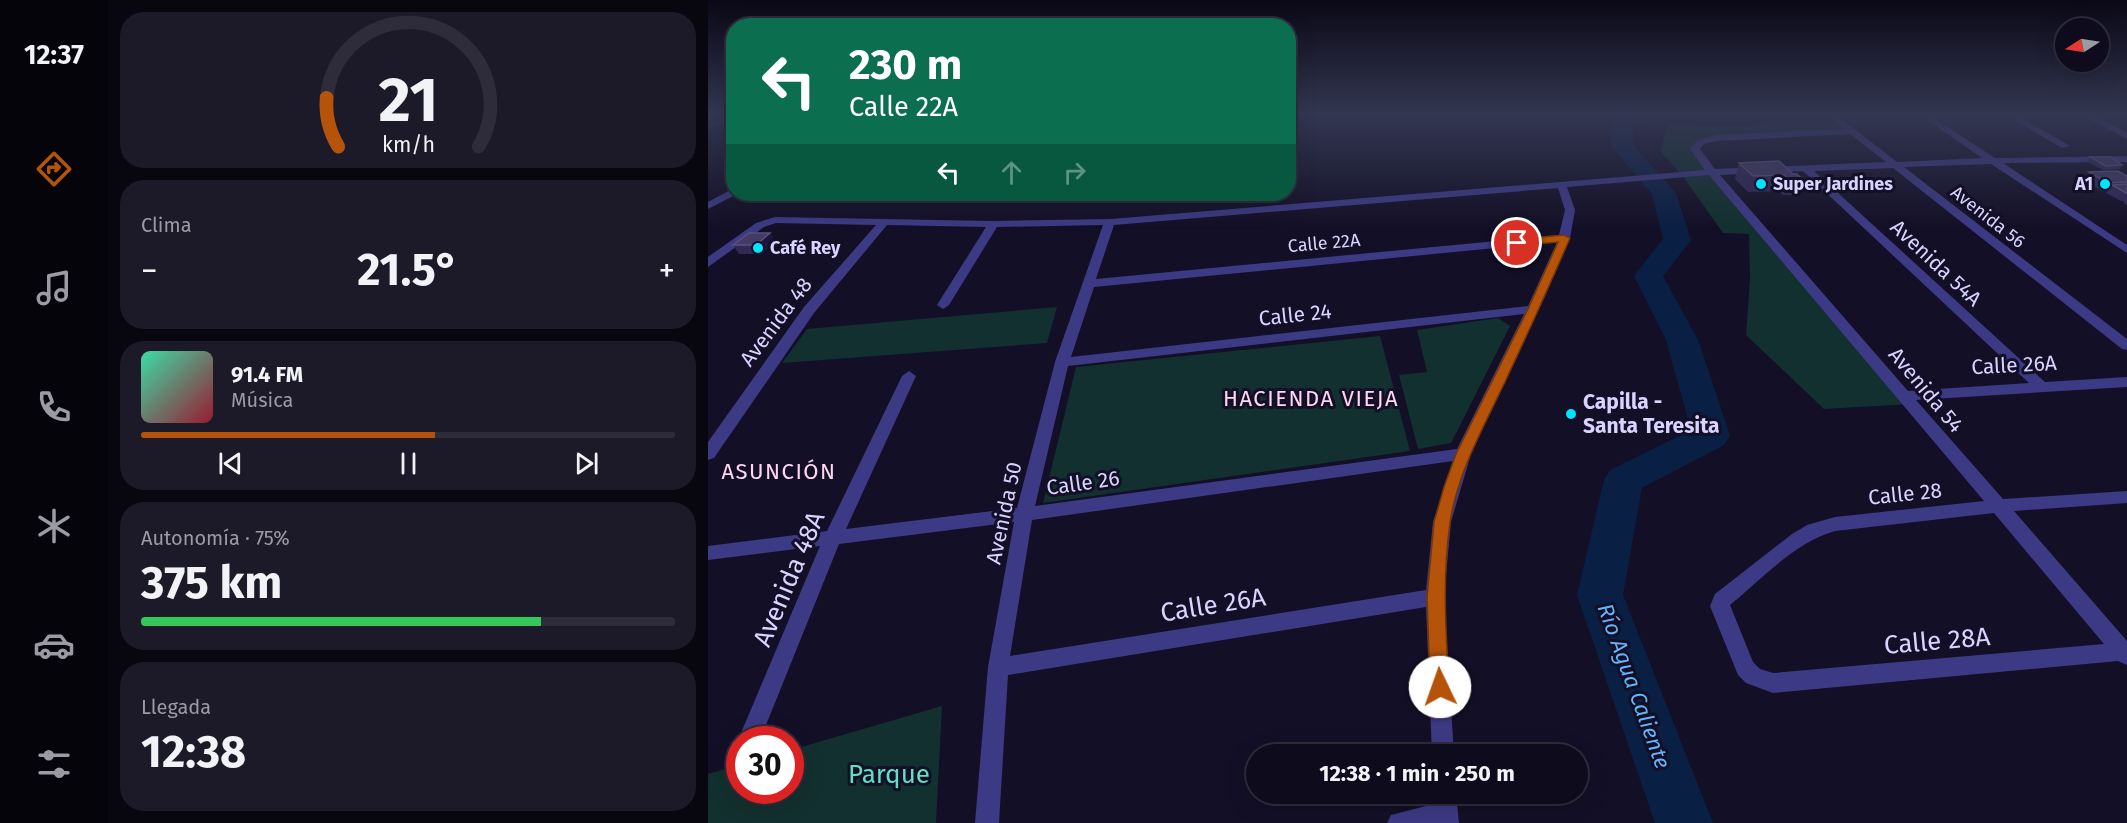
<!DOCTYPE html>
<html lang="es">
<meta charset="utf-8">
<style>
body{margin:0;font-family:"Fira Sans",sans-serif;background:#1c1929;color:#f1f3f6;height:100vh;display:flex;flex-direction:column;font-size:22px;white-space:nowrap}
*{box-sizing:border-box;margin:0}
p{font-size:20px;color:#9b9ba3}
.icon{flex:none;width:33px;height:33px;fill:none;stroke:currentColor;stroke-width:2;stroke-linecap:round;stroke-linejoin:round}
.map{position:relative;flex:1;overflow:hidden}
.sheet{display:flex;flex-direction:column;gap:12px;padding:12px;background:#08060f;width:600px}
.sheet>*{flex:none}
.banner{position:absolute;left:18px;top:18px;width:570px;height:183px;border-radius:24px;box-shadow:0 6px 24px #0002,0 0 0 2px #2e2b3b;background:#0b6e4f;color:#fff;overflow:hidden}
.needle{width:39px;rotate:258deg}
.tools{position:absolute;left:1347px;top:18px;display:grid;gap:12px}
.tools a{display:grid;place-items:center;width:54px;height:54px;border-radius:50%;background:#0e0b1c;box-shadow:0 6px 24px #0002,0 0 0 2px #2e2b3b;font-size:30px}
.speed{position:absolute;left:18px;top:726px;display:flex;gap:12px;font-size:30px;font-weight:700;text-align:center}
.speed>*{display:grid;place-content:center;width:78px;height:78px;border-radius:50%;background:#0e0b1c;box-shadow:0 6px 24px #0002,0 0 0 2px #2e2b3b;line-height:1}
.speed .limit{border:9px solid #d22;background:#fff;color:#111}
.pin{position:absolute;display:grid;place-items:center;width:51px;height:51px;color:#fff;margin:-26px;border:3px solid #fff;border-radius:50%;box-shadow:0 2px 6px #0007}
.me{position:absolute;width:66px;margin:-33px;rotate:357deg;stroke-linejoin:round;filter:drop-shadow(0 0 4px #0008)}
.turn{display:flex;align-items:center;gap:21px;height:126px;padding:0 24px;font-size:27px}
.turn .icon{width:78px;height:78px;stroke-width:2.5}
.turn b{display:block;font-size:42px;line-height:51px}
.lanes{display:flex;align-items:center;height:57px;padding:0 24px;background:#0003;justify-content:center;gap:30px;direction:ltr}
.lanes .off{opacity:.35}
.big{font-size:45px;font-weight:700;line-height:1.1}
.sheet .tile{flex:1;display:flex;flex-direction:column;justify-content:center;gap:9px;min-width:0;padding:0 21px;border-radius:24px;background:#1c1929}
.sheet .dial{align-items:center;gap:0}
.dial svg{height:156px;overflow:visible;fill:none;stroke:#2e2b3b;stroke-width:7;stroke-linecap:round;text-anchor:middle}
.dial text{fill:#f1f3f6;stroke:none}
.song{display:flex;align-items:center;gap:18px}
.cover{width:72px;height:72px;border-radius:9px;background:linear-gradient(135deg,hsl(160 70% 55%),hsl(350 70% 35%))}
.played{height:6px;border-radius:3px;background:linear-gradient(90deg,#b45309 55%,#2e2b3b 55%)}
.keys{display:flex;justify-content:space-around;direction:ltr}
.heat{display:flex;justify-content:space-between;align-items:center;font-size:33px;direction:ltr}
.charge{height:9px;border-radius:4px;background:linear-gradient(90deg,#34c759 75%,#2e2b3b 0)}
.trip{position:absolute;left:538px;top:744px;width:342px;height:60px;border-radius:30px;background:#0e0b1c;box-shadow:0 6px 24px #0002,0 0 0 2px #2e2b3b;font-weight:700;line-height:60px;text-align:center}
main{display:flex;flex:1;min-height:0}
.tabs{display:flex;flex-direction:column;width:108px;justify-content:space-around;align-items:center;background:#06040b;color:#9b9ba3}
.tabs .icon{width:42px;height:42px}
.tabs .current{color:#b45309}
.tabs b{font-size:27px;color:#f1f3f6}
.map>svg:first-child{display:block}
.green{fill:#12302f}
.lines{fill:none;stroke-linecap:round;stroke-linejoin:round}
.stream{stroke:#0a1f44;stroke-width:4}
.river{fill:#0a1f44;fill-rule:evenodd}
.minor{fill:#3d3a85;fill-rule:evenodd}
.wall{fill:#312854}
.shaded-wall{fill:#1d163a}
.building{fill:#433a66;stroke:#5a527e;stroke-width:1.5}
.route{fill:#b45309;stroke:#753606;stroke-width:1.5}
.poi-dot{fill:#00e5ff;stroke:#130f26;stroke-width:2}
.labels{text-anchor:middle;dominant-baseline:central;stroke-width:6;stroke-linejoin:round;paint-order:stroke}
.far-poi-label{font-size:18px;font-weight:bold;fill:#d9d4ff;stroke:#130f26;text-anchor:start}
.far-street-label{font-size:18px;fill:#d9d4ff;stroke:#130f26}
.street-label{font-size:21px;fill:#d9d4ff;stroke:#130f26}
.poi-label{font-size:21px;font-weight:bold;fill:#d9d4ff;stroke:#130f26;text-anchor:start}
.neighbourhood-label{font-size:22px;letter-spacing:1.5px;fill:#ffd6f0;stroke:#130f26}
.water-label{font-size:22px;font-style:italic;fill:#62b6ff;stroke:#130f26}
.near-street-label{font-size:26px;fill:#d9d4ff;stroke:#130f26}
.near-park-label{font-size:26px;fill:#5fe0c0;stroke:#130f26}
</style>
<main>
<nav class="tabs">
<b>12:37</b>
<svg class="icon current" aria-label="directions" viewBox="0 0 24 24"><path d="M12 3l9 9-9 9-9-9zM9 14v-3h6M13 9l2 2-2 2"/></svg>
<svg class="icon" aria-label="music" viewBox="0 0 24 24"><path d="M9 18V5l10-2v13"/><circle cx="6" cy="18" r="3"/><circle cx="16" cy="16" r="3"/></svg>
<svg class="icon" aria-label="phone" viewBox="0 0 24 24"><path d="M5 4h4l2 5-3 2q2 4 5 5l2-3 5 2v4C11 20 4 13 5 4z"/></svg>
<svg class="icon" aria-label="climate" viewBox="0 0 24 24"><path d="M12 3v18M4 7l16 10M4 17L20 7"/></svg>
<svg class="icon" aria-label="car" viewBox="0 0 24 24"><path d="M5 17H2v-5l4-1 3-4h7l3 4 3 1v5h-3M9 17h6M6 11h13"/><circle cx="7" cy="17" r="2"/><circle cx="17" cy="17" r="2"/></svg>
<svg class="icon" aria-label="filters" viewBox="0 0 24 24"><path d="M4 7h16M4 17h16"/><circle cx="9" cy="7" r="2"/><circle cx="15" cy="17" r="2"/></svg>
</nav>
<section class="sheet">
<div class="tile dial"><svg viewBox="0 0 100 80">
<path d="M14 69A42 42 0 1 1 86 69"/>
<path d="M14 69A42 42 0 0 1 8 44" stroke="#b45309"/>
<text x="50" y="56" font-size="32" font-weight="700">21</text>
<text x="50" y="72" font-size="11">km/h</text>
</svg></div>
<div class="tile"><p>Clima</p>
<div class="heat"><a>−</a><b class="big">21.5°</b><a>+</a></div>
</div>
<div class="tile">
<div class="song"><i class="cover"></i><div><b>91.4 FM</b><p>Música</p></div></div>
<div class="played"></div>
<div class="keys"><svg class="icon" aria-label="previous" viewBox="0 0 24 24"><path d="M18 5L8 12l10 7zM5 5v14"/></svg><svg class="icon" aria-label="pause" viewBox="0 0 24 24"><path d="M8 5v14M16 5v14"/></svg><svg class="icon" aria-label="next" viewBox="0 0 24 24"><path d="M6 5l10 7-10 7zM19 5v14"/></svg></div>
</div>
<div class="tile"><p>Autonomía · 75%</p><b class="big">375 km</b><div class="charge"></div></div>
<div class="tile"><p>Llegada</p><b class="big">12:38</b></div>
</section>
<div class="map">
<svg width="1419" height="823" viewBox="0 0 1419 823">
<rect width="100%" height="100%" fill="#130f26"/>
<g class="green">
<path d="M1072,113H1121L1143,131L998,141L987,149L1203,404L1116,409L1038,335L1042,279L1041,234L1015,233L974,175L953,152L958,126C991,119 1045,139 1072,113Z"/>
<polygon points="349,307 339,343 74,363 99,329"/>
<polygon points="790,318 802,326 743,443 710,449 691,375 719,372 709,330"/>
<polygon points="672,336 702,451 335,503 368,367"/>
<polygon points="234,706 228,823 0,823 0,774 31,765 32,790 82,790 83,750"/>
</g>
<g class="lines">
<polyline class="stream" points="0,126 26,118"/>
<polygon class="river" points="908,113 977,113 974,117 925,122 925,145 968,193 983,240 955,276 990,340 1022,436 1016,445 934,488 915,595 1005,823 947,823 869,595 896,480 902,470 983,430 958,340 926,276 955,239 944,194 903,146 905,117"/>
<g class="minor">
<path d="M1117,113H1126L1189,162L1274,158L1209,113H1218L1287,158L1419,156V162L1295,163L1419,245V253L1283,164L1196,167L1419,339V350L1414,349L1185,168L1106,171L1337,382L1419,377V387L1208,400L1295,499L1419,491V503L1306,511L1419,641V665L1410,661L1065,693L1038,683L1030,675L1002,606L1007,594L1084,534L1099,525L1127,517L1276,501L1001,175L859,187L867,210L862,238L831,309L763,454L743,522L736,597L746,754H724L718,607L300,675L291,823H267L280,667L306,522L131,544L52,740H32V744L30,740L112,546L0,560V546L119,531L194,376L201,371L208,376L138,529L309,508L347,362L395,225L289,227L241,305L235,309L229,305L278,227L179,225L106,313L6,458L0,460V442L96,307L168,225L68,223L56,227L0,267V257L48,223L67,217L285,221L402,219L997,170L982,149L990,140L1008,135L1136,129ZM1142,134L1178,162L1007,169L992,149L996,144L1008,141ZM1095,171L1321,383L1200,391L1012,175ZM850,188L857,210L851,235L388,279L406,225ZM849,242L820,306L363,357L386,287ZM816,314L749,449L327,506L360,366ZM745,461L725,522L718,590L302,656L324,520ZM1286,513L1396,644L1065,673L1052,669L1045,662L1022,605C1054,579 1087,542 1127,531Z"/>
<polygon points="1295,113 1305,113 1362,146 1354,148"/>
<polygon points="1371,113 1381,113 1419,132 1419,139"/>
<polygon points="26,188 26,194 29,194 0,209 0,202"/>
<polygon points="725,794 748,794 751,823 679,823 683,815 726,804"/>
</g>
</g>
<g class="wall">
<polygon points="1382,157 1414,165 1412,169 1396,170 1379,162"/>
<polygon points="1031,163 1085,174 1093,178 1088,195 1075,195 1070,191 1040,192 1027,179"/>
<polygon points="1381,172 1419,176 1419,206 1415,202 1416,201 1413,201 1398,193 1400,191 1394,191 1376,180"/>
<polygon points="62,233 68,241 53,254 31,254 25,245"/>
</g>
<polygon class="shaded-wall" points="62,233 68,241 53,254 48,245"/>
<g class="building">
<polygon points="1382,157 1403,157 1414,165 1398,166"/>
<polygon points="1071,161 1085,174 1089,174 1093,178 1081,179 1076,175 1045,176 1031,163"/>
<polygon points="1410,171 1419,176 1419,182 1399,183 1381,172"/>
<polygon points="1419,184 1419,193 1418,193 1404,185"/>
<polygon points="41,233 62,233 48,245 25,245"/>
</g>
<linearGradient id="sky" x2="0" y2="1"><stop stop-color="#0a0815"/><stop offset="0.5" stop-color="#333752"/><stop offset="1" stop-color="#333752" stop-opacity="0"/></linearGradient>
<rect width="1419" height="228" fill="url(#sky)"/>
<path class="route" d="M856,235L862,238C841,287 819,335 796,384C775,428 749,474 742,523C734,578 738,633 741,687L738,693L732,696L725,693L722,687L719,597L726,522L736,487L748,454L820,309L850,242L809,246L803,243L809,239Z"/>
<g class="poi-dot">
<circle cx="1053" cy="184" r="6"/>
<circle cx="1397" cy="184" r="6"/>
<circle cx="50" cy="248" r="6"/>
<circle cx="863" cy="414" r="6"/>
</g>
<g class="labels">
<g class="far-poi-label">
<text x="1065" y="184">Super Jardines</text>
<text x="1385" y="184" text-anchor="end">A1</text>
<text x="62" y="248">Café Rey</text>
</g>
<g class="far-street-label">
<text transform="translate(1280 217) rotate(38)">Avenida 56</text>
<text transform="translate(616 243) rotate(-5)">Calle 22A</text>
</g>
<g class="street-label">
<text transform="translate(1228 263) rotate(43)">Avenida 54A</text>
<text transform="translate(587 315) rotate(-6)">Calle 24</text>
<text transform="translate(68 322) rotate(-53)">Avenida 48</text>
<text transform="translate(1306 365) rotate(-3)">Calle 26A</text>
<text transform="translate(1218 390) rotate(50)">Avenida 54</text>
<text transform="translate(375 483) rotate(-8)">Calle 26</text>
<text transform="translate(1197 494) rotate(-6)">Calle 28</text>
<text transform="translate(296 513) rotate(-78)">Avenida 50</text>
</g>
<g class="poi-label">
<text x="875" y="402">Capilla -<tspan x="875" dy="24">Santa Teresita</tspan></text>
</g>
<g class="neighbourhood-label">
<text x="603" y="398">HACIENDA VIEJA</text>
<text x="71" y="471">ASUNCIÓN</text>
</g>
<g class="water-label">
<text transform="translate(926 686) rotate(70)">Río Agua Caliente</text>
</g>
<g class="near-street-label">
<text transform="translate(81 579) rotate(-67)">Avenida 48A</text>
<text transform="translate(505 605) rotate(-9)">Calle 26A</text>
<text transform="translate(1229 641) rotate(-5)">Calle 28A</text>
</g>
<g class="near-park-label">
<text x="181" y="774">Parque</text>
</g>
</g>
</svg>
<div class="tools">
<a><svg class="needle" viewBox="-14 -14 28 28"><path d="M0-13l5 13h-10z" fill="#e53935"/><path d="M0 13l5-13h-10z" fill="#9b9ba3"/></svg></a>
</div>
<div class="speed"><div class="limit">30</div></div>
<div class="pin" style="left:809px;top:243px;background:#d93025"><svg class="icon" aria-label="arrive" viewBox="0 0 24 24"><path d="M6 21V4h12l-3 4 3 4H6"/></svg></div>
<svg class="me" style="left:732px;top:687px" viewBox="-20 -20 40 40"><circle r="19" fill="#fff"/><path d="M0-13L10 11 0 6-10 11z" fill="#b45309"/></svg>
<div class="trip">12:38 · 1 min · 250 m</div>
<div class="banner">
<div class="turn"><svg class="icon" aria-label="left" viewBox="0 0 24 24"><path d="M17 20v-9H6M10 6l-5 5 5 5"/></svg><div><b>230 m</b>Calle 22A</div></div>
<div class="lanes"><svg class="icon" aria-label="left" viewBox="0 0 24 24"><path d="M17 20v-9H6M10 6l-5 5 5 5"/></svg><svg class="icon off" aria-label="ahead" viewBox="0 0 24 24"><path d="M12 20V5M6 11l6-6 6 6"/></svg><svg class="icon off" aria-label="right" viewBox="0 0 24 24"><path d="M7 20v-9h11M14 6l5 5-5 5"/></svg></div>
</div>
</div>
</main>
